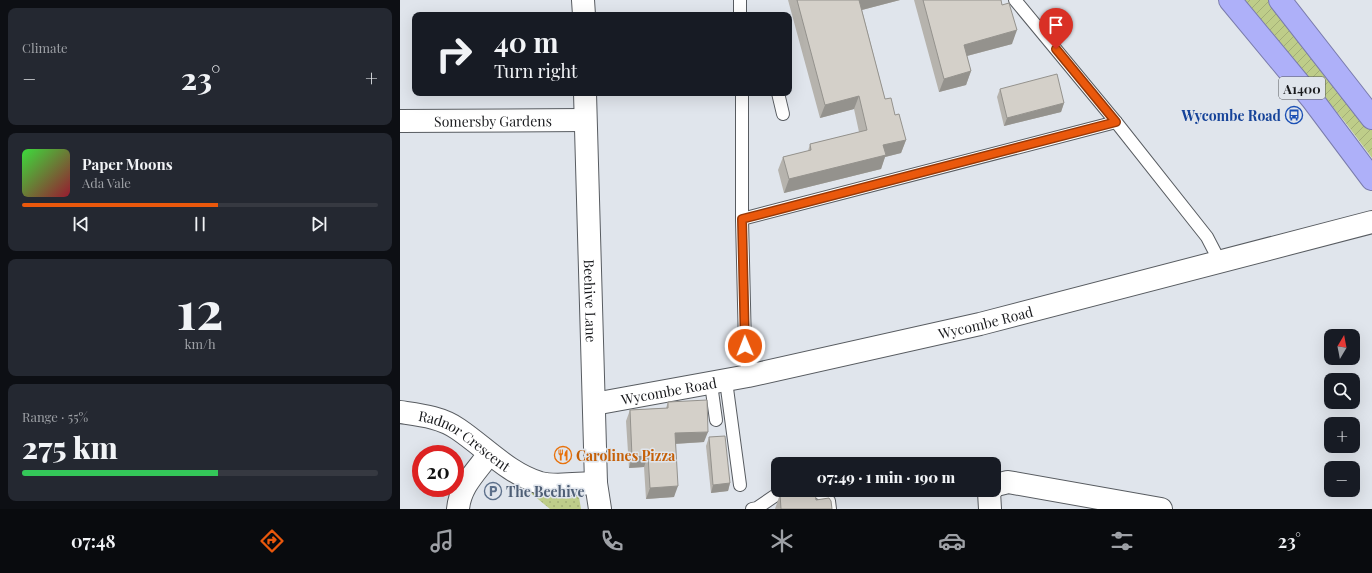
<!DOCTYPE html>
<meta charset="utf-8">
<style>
body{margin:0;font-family:"Playfair Display",serif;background:#242831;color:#f1f3f6;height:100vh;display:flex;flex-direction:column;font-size:15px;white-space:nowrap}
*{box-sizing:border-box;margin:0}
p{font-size:13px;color:#9ea1a6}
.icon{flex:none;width:22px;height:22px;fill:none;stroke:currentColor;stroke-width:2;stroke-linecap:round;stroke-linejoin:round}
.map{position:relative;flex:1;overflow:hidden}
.drawer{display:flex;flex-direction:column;gap:8px;padding:8px;background:#0d0f14;width:400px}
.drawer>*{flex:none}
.banner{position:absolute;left:12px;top:12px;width:380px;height:84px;border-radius:8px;box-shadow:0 4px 16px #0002;background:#171b24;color:#f1f3f6;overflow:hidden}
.needle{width:26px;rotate:10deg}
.buttons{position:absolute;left:924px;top:329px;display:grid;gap:8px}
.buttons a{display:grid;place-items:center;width:36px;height:36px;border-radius:8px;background:#171b24;box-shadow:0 4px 16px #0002;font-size:20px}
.speed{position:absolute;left:12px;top:445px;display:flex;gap:8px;font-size:20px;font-weight:700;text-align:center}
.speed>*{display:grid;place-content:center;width:52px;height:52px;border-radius:50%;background:#171b24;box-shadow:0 4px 16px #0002;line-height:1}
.speed .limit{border:6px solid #d22;background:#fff;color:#111}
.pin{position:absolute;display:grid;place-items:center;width:34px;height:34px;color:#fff;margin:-41px -17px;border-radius:50% 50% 50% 0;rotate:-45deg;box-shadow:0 0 4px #0007}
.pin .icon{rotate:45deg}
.me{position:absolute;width:44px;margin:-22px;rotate:359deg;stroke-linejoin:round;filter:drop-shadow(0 0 3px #0008)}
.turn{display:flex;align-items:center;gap:14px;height:84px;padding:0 16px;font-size:18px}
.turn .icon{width:52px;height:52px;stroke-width:2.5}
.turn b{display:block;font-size:28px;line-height:34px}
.big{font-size:30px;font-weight:800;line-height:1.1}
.drawer .card{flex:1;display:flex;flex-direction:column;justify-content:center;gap:6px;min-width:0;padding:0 14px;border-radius:8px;background:#242831}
.drawer .dial{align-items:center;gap:0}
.dial b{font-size:52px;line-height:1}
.song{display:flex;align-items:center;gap:12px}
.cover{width:48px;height:48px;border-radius:6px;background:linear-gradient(135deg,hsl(120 70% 55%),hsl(350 70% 35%))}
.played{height:4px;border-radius:2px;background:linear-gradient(90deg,#ea580c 55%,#363941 55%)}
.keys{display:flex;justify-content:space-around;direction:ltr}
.heat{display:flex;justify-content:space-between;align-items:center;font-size:22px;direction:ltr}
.charge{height:6px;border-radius:3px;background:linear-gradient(90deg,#34c759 55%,#363941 0)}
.trip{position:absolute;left:371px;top:457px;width:230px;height:40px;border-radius:8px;background:#171b24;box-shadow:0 4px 16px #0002;font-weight:800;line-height:40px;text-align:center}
.dock{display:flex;height:64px;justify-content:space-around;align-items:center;background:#090b0e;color:#9ea1a6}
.dock .icon{width:28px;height:28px}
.dock .active{color:#ea580c}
.dock b{font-size:18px;color:#f1f3f6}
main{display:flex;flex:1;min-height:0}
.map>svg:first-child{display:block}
.grass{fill:url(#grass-dots)}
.garden{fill:url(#garden-furrows)}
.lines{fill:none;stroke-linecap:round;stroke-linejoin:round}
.lane-casing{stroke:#585c61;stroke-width:14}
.street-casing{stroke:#585c61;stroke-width:24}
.secondary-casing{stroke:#585c61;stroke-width:24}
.highway-casing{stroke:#7a7cac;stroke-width:24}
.lane{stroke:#fff;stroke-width:12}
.street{stroke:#fff;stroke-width:22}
.secondary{stroke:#fff;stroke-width:22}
.highway{stroke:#aeb0f9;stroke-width:22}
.wall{fill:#b6b3ad}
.shaded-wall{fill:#94928d}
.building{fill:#d4d0c9;stroke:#94928d}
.route-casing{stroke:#983908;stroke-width:10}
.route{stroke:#ea580c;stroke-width:7}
.labels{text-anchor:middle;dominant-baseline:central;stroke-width:3;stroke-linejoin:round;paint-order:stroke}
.shield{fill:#e0e5ec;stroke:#55575b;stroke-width:1}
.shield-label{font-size:13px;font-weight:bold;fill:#191a1d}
.transit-label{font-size:14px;font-weight:bold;fill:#164399;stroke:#e0e5ec;text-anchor:end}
.street-label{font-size:14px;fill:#191a1d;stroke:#e0e5ec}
.food-label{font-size:14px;font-weight:bold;fill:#c56008;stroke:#e0e5ec;text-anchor:start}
.service-label{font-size:14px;font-weight:bold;fill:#4e5e75;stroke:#e0e5ec;text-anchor:start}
</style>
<main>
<section class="drawer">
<div class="card"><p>Climate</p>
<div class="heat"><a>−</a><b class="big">23°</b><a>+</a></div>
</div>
<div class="card">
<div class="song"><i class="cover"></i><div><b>Paper Moons</b><p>Ada Vale</p></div></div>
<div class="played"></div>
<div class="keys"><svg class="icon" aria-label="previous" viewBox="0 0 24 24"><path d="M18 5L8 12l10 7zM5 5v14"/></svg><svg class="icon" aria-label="pause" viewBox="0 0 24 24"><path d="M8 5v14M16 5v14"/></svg><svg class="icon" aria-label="next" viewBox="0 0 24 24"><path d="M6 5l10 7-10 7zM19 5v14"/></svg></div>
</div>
<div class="card dial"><b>12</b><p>km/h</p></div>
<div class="card"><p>Range · 55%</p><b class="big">275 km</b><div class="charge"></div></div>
</section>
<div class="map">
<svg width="972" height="509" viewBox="0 0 972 509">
<defs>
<pattern id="grass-dots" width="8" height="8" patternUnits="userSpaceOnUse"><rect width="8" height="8" fill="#becd89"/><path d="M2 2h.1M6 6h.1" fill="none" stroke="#a3af76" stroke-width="1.8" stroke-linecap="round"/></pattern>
<pattern id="garden-furrows" width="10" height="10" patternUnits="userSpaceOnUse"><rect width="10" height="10" fill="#becd89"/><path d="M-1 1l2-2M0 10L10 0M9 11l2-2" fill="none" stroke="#a3af76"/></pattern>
</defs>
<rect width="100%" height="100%" fill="#e0e5ec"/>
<polygon class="grass" points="127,490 155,497 171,494 179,497 181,509 150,509"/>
<polygon class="garden" points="845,0 869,0 900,36 972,129 972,158 945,122"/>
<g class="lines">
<g class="lane-casing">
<g id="lane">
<polyline points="340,0 340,15"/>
<polyline points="615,0 716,122 807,237 820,262"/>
<polyline points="342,93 342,219 345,346 348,376"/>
<polyline points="378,93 383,114"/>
<polyline points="342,219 716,122"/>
<polyline points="326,381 340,485"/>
<polyline points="311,384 316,420"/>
<polyline points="352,509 357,508 376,495 419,492 429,501 430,509"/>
</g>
</g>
<g class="street-casing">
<g id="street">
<path id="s1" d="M0,121L185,120"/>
<path id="s2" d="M194,404L348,376L580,324L972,222"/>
<path id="s3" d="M0,412C20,415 41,417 58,429C86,448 108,473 140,483C155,487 180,483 196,483"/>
<polyline points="594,487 596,485 608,482 761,509"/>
<path d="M58,509C60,486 76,472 89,454"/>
<polyline points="590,509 589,492 591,490"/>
</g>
</g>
<g class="secondary-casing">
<g id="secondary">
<polyline points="183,0 184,15"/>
<path id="s4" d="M185,93L196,483L200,509"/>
</g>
</g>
<g class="highway-casing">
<g id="highway">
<polyline points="830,0 912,99 972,179"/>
<polyline points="880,0 972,118"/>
</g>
</g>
<use href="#lane" class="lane"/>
<use href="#street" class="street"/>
<use href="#secondary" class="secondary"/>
<use href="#highway" class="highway"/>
</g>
<g class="wall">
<polygon points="388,0 500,0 462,10 485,99 495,115 506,140 501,153 485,157 481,169 384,193 378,170 383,157 408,151 410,144 459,132 454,109 420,118"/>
<polygon points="514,0 601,0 612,44 567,56 571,71 566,85 539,92"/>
<polygon points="600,89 664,103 661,112 604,126 597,97"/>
<polygon points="268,402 304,442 276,444 274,497 246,499 244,467 229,468 226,421 230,410 266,408"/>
<polygon points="309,437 330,483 328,491 311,493 306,446"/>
<polygon points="380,494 416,500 432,509 375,509"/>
</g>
<g class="shaded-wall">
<polygon points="458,0 500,0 454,12"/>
<polygon points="617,30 612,44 559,58 564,45"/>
<polygon points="571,71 566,85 539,92 544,79"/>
<polygon points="459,96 454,109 420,118 425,105"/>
<polygon points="664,103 661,112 604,126 607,118"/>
<polygon points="506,140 501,153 485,157 481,169 384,193 389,179 483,145"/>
<polygon points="308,432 304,442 271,444 275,433"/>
<polygon points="248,456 244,467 229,468 232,457"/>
<polygon points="330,483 328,491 311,493 313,485"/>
<polygon points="278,486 274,497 246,499 250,488"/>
</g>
<g class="building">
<polygon points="397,0 459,0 485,99 491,98 495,115 499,114 506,140 483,145 486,155 389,179 383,157 411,150 410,144 467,130 459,96 425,105"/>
<polygon points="523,0 601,0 602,5 609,3 617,30 564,45 571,71 544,79"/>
<polygon points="657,74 664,103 607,118 600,89"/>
<polygon points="307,400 308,432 275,433 278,486 250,488 248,456 232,457 230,410 268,408 268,402"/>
<polygon points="325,436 330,483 313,485 309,437"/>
<polygon points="415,490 416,500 429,498 431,501 432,509 381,509 380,494"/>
</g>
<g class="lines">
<g class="route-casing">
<polyline id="route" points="345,346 342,219 716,122 656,49"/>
</g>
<use href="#route" class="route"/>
</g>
<defs>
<g id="bus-ring" transform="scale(0.9)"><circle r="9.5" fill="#e0e5ec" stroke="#1a4fb4" stroke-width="1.5"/><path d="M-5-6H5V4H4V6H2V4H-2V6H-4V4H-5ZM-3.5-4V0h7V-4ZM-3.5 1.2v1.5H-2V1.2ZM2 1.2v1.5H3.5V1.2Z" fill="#1a4fb4"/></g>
<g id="restaurant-ring" transform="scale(0.9)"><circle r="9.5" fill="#e0e5ec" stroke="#e8710a" stroke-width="1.5"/><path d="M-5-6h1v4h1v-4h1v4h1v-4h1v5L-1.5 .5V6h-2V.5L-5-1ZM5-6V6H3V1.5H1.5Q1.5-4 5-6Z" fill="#e8710a"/></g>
<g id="parking-ring" transform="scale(0.9)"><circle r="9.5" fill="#e0e5ec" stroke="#5c6f8a" stroke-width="1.5"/><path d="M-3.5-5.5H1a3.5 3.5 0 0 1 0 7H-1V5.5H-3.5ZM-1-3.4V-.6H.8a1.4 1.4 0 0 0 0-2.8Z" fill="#5c6f8a"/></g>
</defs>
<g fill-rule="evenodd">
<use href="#bus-ring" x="894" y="115"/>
<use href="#restaurant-ring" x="163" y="455"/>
<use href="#parking-ring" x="93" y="491"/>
</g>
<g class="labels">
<rect class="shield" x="879" y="77" width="46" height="22" rx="3"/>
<g class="shield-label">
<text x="902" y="88">A1400</text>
</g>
<g class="transit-label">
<text x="881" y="115">Wycombe Road</text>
</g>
<g class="street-label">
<text stroke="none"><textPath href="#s1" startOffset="93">Somersby Gardens</textPath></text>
<text stroke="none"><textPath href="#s4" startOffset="208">Beehive Lane</textPath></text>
<text stroke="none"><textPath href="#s2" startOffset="400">Wycombe Road</textPath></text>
<text stroke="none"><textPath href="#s2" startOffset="76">Wycombe Road</textPath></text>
<text stroke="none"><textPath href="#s3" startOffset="72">Radnor Crescent</textPath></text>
</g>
<g class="food-label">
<text x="176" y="455">Carolines Pizza</text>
</g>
<g class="service-label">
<text x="106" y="491">The Beehive</text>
</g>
</g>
</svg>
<div class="buttons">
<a><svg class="needle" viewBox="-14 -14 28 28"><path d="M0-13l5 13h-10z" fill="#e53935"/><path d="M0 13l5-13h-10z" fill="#9ea1a6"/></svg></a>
<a><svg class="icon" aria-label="search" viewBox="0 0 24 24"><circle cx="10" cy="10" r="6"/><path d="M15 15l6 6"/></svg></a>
<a>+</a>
<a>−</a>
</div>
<div class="speed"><div class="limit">20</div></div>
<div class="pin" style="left:656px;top:49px;background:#d93025"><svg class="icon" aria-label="arrive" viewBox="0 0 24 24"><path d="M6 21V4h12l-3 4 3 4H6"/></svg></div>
<svg class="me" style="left:345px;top:346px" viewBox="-20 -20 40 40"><circle r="17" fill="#ea580c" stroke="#fff" stroke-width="3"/><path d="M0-11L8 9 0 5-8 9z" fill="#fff"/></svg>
<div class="trip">07:49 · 1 min · 190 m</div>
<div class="banner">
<div class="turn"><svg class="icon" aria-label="right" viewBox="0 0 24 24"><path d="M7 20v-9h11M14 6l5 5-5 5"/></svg><div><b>40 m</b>Turn right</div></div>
</div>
</div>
</main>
<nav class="dock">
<b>07:48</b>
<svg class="icon active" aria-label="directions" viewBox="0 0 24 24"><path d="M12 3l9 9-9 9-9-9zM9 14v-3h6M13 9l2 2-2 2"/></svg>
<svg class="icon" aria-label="music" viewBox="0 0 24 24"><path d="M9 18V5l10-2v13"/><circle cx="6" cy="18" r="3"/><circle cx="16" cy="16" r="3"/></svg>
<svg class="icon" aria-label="phone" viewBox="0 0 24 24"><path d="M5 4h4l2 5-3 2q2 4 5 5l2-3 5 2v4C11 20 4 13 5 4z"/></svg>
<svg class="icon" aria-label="climate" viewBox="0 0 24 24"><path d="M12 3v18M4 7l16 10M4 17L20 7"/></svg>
<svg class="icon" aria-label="car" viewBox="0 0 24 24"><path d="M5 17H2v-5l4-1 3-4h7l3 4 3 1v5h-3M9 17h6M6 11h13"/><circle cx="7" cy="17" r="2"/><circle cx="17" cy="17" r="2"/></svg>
<svg class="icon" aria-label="filters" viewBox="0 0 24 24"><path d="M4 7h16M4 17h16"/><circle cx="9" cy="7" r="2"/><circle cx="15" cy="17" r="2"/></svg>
<b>23°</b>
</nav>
